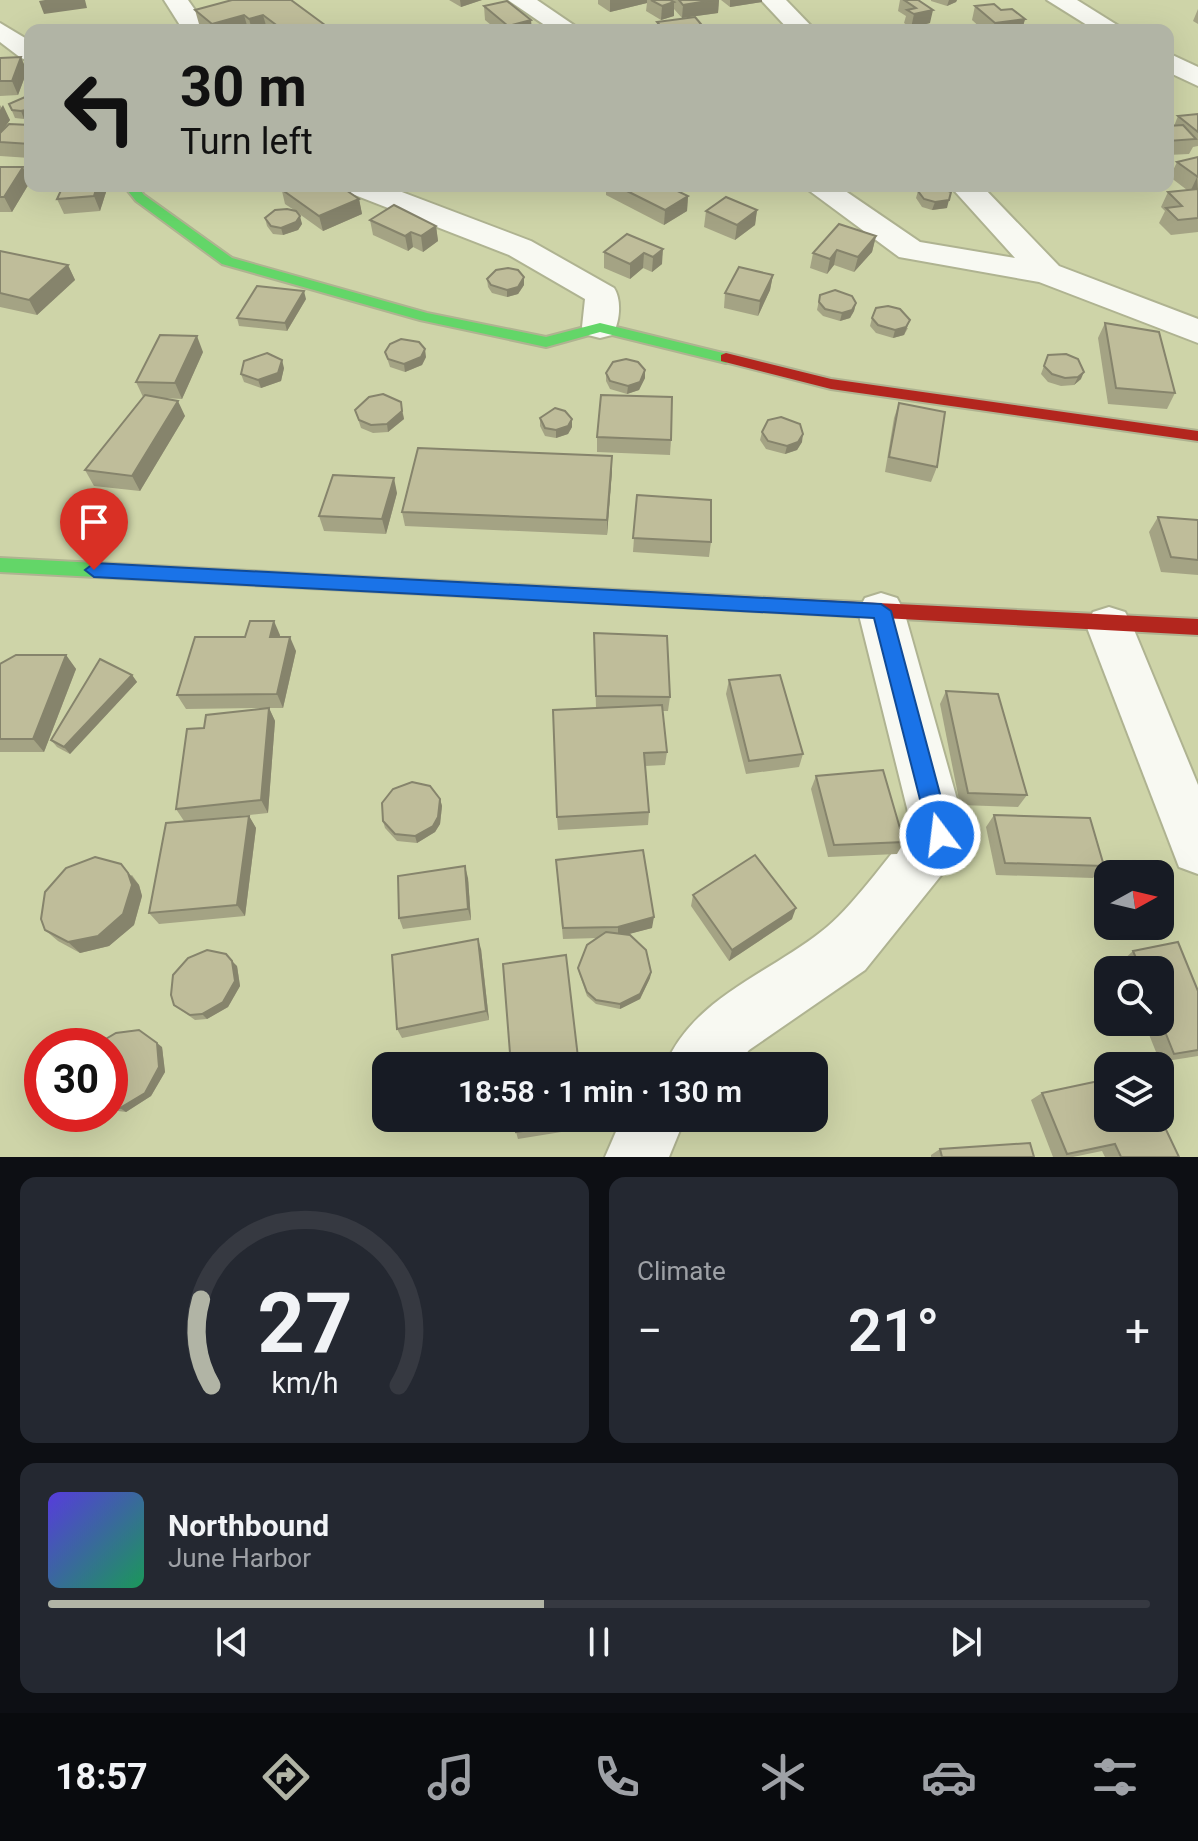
<!DOCTYPE html>
<meta charset="utf-8">
<style>
body{margin:0;font-family:Roboto,sans-serif;background:#242831;color:#f1f3f6;height:100vh;display:flex;flex-direction:column;font-size:30px;white-space:nowrap}
*{box-sizing:border-box;margin:0}
p{font-size:26px;color:#9ea1a6}
.icon{flex:none;width:44px;height:44px;fill:none;stroke:currentColor;stroke-width:2;stroke-linecap:round;stroke-linejoin:round}
.map{position:relative;height:1157px;overflow:hidden}
.drawer{display:flex;flex-direction:column;gap:20px;padding:20px;background:#0d0f14;flex:1}
.drawer>*{flex:none}
.top-card{position:absolute;left:24px;top:24px;width:1150px;height:168px;border-radius:16px;box-shadow:0 8px 32px #0002;background:#b1b4a5;color:#111;overflow:hidden}
.needle{width:52px;rotate:82deg}
.controls{position:absolute;left:1094px;top:860px;display:grid;gap:16px}
.controls a{display:grid;place-items:center;width:80px;height:80px;border-radius:16px;background:#171b24;box-shadow:0 8px 32px #0002;font-size:40px}
.speed{position:absolute;left:24px;top:1028px;display:flex;gap:16px;font-size:40px;font-weight:700;text-align:center}
.speed>*{display:grid;place-content:center;width:104px;height:104px;border-radius:50%;background:#171b24;box-shadow:0 8px 32px #0002;line-height:1}
.speed .limit{border:12px solid #d22;background:#fff;color:#111}
.pin{position:absolute;display:grid;place-items:center;width:68px;height:68px;color:#fff;margin:-82px -34px;border-radius:50% 50% 50% 0;rotate:-45deg;box-shadow:0 0 8px #0007}
.pin .icon{rotate:45deg}
.me{position:absolute;width:88px;margin:-44px;rotate:345deg;stroke-linejoin:round;filter:drop-shadow(0 0 6px #0008)}
.turn{display:flex;align-items:center;gap:28px;height:168px;padding:0 24px;font-size:36px}
.turn .icon{width:104px;height:104px;stroke-width:2.5}
.turn b{display:block;font-size:56px;line-height:68px}
.big{font-size:60px;font-weight:600;line-height:1.1}
.drawer .card{flex:1;display:flex;flex-direction:column;justify-content:center;gap:12px;min-width:0;padding:0 28px;border-radius:16px;background:#242831}
.drawer .dial{align-items:center;gap:0}
.dial svg{height:208px;overflow:visible;fill:none;stroke:#363941;stroke-width:7;stroke-linecap:round;text-anchor:middle}
.dial text{fill:#f1f3f6;stroke:none}
.song{display:flex;align-items:center;gap:24px}
.cover{width:96px;height:96px;border-radius:12px;background:linear-gradient(135deg,hsl(250 70% 55%),hsl(150 70% 35%))}
.played{height:8px;border-radius:4px;background:linear-gradient(90deg,#b1b4a5 45%,#363941 45%)}
.keys{display:flex;justify-content:space-around;direction:ltr}
.heat{display:flex;justify-content:space-between;align-items:center;font-size:44px;direction:ltr}
.drawer .tiles{flex:1;display:grid;gap:20px;grid-template-columns:1fr 1fr}
.card:last-child{grid-column:span 2}
.trip{position:absolute;left:372px;top:1052px;width:456px;height:80px;border-radius:16px;background:#171b24;box-shadow:0 8px 32px #0002;font-weight:600;line-height:80px;text-align:center}
.menu{display:flex;height:128px;justify-content:space-around;align-items:center;background:#090b0e;color:#9ea1a6}
.menu .icon{width:56px;height:56px}
.menu .current{color:#b1b4a5}
.menu b{font-size:36px;color:#f1f3f6}
.map>svg:first-child{display:block}
.lines{fill:none;stroke-linecap:round;stroke-linejoin:round}
.street-casing{stroke:#afb391;stroke-width:4}
.fast-casing{stroke:#afb391;stroke-width:4}
.jam-casing{stroke:#afb391;stroke-width:4}
.street{fill:#f8f9f2;fill-rule:evenodd}
.fast{fill:#63d668;fill-rule:evenodd}
.jam{fill:#b3261e;fill-rule:evenodd}
.wall{fill:#a4a384}
.shaded-wall{fill:#86846c}
.building{fill:#bfbd9a;stroke:#86846c;stroke-width:2}
.route{fill:#1a73e8;stroke:#114b97;stroke-width:2}
</style>
<div class="map">
<svg width="1198" height="1157" viewBox="0 0 1198 1157">
<rect width="100%" height="100%" fill="#ced4a8"/>
<g class="lines">
<g class="street-casing">
<g id="street">
<polygon points="164,0 188,0 209,30 183,30"/>
<polygon points="508,0 537,0 581,30 552,30"/>
<polygon points="761,0 786,0 815,30 789,30"/>
<polygon points="1047,0 1077,0 1125,30 1095,30"/>
<polygon points="0,23 30,41 30,61 21,58 0,42"/>
<polygon points="1168,53 1198,67 1198,86 1168,72"/>
<path d="M343,186H386L531,241L614,288C622,300 620,323 612,335L600,338L588,335L582,327L585,299L509,255L347,192Z"/>
<polygon points="803,186 838,186 920,242 1015,258 950,186 982,186 1059,266 1198,319 1198,343 1039,282 899,257"/>
<path d="M881,593L897,598L904,611L967,835L959,853L865,970L749,1050L736,1066H665C693,998 768,974 822,931C850,910 888,857 912,828L858,611L865,598Z"/>
<polygon points="1109,607 1125,612 1132,625 1198,785 1198,874 1179,867 1086,625 1093,612"/>
<polygon points="622,1118 685,1118 669,1157 605,1157"/>
</g>
</g>
<g class="fast-casing">
<g id="fast">
<polygon points="124,186 137,186 144,195 232,258 427,313 546,337 600,323 731,355 733,358 726,363 600,332 546,347 420,320 222,264 136,201"/>
<polygon points="0,558 676,593 682,595 685,600 682,605 676,607 0,572"/>
</g>
</g>
<g class="jam-casing">
<g id="jam">
<polygon points="726,353 831,379 1198,431 1198,441 831,389 721,361 721,355"/>
<polygon points="676,593 1198,619 1198,635 676,607 670,605 667,600 670,595"/>
</g>
</g>
<use href="#street" class="street"/>
<use href="#fast" class="fast"/>
<use href="#jam" class="jam"/>
</g>
<g class="wall">
<polygon points="232,0 325,25 326,30 268,30 267,29 263,30 248,29 206,30 199,24 195,10"/>
<polygon points="449,0 482,0 461,7"/>
<polygon points="598,0 719,0 718,13 682,18 674,9 674,16 661,20 646,11 647,3 610,12 598,4"/>
<polygon points="721,0 762,0 762,2 730,7"/>
<polygon points="900,0 918,0 930,23 911,28 904,23 906,16 898,11"/>
<polygon points="931,0 957,0 956,2 947,6 931,1"/>
<polygon points="484,6 532,30 497,30 485,20"/>
<polygon points="975,6 1001,10 1025,19 1022,30 983,30 972,20"/>
<polygon points="1198,9 1198,24 1193,21"/>
<polygon points="657,22 706,30 657,30"/>
<polygon points="0,58 27,71 18,95 0,96"/>
<polygon points="30,98 30,117 24,119 15,118 9,104"/>
<polygon points="0,105 10,120 2,131 30,125 30,158 0,156"/>
<polygon points="1198,114 1198,146 1193,147 1189,154 1168,155 1168,126 1174,126 1178,116"/>
<polygon points="1198,157 1198,232 1171,235 1159,223 1165,211 1161,207 1168,192 1187,190 1170,177 1177,162"/>
<polygon points="0,167 30,182 12,212 0,212"/>
<polygon points="273,186 340,186 359,199 362,214 323,231 298,213 302,224 298,230 283,235 273,234 267,226 265,218 294,210 285,204 282,191 273,188"/>
<polygon points="606,186 676,186 676,190 688,196 687,211 664,225 606,195"/>
<polygon points="107,189 100,211 64,214 57,199"/>
<polygon points="918,191 947,208 932,210 922,207 916,198"/>
<polygon points="757,210 755,225 735,240 704,227 706,211"/>
<polygon points="370,220 436,226 438,241 423,252 413,247 408,251 373,235"/>
<polygon points="627,234 662,264 652,272 643,268 630,279 604,268 604,252"/>
<polygon points="876,236 872,252 854,272 834,265 827,274 810,268 813,253"/>
<polygon points="0,251 68,265 75,280 37,315 0,307"/>
<polygon points="773,275 770,290 758,316 724,308 725,293"/>
<polygon points="524,277 524,285 518,294 507,297 492,293 488,287 487,279"/>
<polygon points="820,295 856,303 854,311 850,318 840,321 823,316 817,310"/>
<polygon points="306,299 287,331 239,326 237,318"/>
<polygon points="872,318 908,328 904,335 893,338 876,333 870,326"/>
<polygon points="1105,323 1175,393 1167,409 1108,404 1098,338"/>
<polygon points="203,352 182,399 164,398 185,416 140,491 94,486 85,470 143,397 136,382"/>
<polygon points="385,352 426,357 422,365 405,372 390,367"/>
<polygon points="1048,355 1081,379 1074,385 1061,386 1048,382 1041,374"/>
<polygon points="284,368 281,381 261,388 244,382 241,374"/>
<polygon points="606,373 645,378 639,390 627,394 610,389 606,381"/>
<polygon points="401,402 404,419 388,432 373,433 361,428 355,410"/>
<polygon points="899,403 937,467 931,482 885,472 894,418"/>
<polygon points="540,418 572,427 568,434 556,438 545,436 540,426"/>
<polygon points="762,432 802,442 797,450 785,454 766,449 760,440"/>
<polygon points="597,437 671,440 670,455 597,452"/>
<polygon points="612,471 607,535 405,526 402,512"/>
<polygon points="397,493 386,534 324,531 319,516"/>
<polygon points="637,495 711,542 709,557 633,552"/>
<polygon points="1158,517 1198,520 1198,575 1161,572 1149,532"/>
<polygon points="594,633 670,697 668,711 662,711 667,752 665,765 645,766 649,812 648,825 558,830 557,817 596,708"/>
<polygon points="280,635 280,637 296,651 283,708 269,708 275,721 268,813 205,820 249,816 256,828 245,916 159,924 149,913 184,821 176,809 204,728 265,708 186,709 177,695 245,637"/>
<polygon points="66,655 76,669 44,752 0,752 0,664"/>
<polygon points="132,675 137,682 70,754 57,747 51,740"/>
<polygon points="729,680 803,754 799,767 746,774 726,694"/>
<polygon points="946,691 1027,795 1018,807 960,805 940,704"/>
<polygon points="816,776 904,842 897,854 828,857 811,789"/>
<polygon points="440,799 442,806 440,824 435,832 417,843 397,841 385,828 383,821"/>
<polygon points="994,815 1104,866 1093,878 996,875 986,827"/>
<polygon points="556,860 652,928 628,934 651,972 650,978 640,999 620,1009 596,1004 587,996 579,973 578,968 598,938 563,939"/>
<polygon points="132,875 139,885 142,896 134,925 109,946 80,953 58,941 45,930"/>
<polygon points="468,878 471,920 403,929 399,918"/>
<polygon points="693,895 792,919 729,961 691,906"/>
<polygon points="481,949 489,1020 402,1038 397,1029"/>
<polygon points="1133,951 1198,991 1198,1056 1160,1062 1144,1022 1160,1022 1160,970 1124,970 1121,962"/>
<polygon points="237,966 240,986 228,1007 207,1019 195,1020 174,1005"/>
<polygon points="110,1046 162,1047 165,1072 151,1096 126,1112 110,1110"/>
<polygon points="1042,1093 1179,1157 1105,1157 1102,1151 1073,1157 1053,1157 1031,1100"/>
<polygon points="585,1118 586,1128 518,1139 516,1132"/>
<polygon points="940,1149 1034,1157 931,1157 931,1155"/>
</g>
<g class="shaded-wall">
<polygon points="45,0 85,0 87,8 44,14 39,1"/>
<polygon points="460,0 482,0 461,7"/>
<polygon points="610,0 647,0 647,3 610,12"/>
<polygon points="713,0 719,0 718,13 682,18 683,5"/>
<polygon points="730,0 762,0 762,2 730,7"/>
<polygon points="949,0 957,0 956,2 947,6"/>
<polygon points="674,2 674,16 661,20 662,6"/>
<polygon points="933,10 930,23 911,28 914,14"/>
<polygon points="244,15 248,29 214,30 212,24"/>
<polygon points="263,15 267,29 252,30 249,19"/>
<polygon points="1025,19 1022,30 993,30 995,23"/>
<polygon points="531,20 532,30 508,30 508,26"/>
<polygon points="325,25 326,30 307,30"/>
<polygon points="21,57 27,71 18,95 12,81"/>
<polygon points="3,105 10,120 0,134 0,110"/>
<polygon points="30,109 30,117 24,119 21,111"/>
<polygon points="23,167 30,182 12,212 4,197"/>
<polygon points="1197,177 1198,190 1190,192"/>
<polygon points="97,186 106,186 107,189 100,211 94,196"/>
<polygon points="688,196 687,211 664,225 665,210"/>
<polygon points="359,199 362,214 323,231 319,216"/>
<polygon points="949,200 947,208 932,210 935,202"/>
<polygon points="757,210 755,225 735,240 737,225"/>
<polygon points="300,216 302,224 298,230 283,235 281,228"/>
<polygon points="436,226 438,241 423,252 421,236"/>
<polygon points="411,232 413,247 408,251 405,236"/>
<polygon points="876,236 872,252 854,272 858,257"/>
<polygon points="663,249 662,264 652,272 653,257"/>
<polygon points="837,250 834,265 827,274 830,259"/>
<polygon points="644,253 643,268 630,279 630,264"/>
<polygon points="68,265 75,280 37,315 29,300"/>
<polygon points="773,275 770,290 758,316 760,301"/>
<polygon points="524,277 524,285 518,294 507,297 507,290"/>
<polygon points="304,291 306,299 287,331 285,323"/>
<polygon points="856,303 854,311 850,318 840,321 842,313"/>
<polygon points="910,320 904,335 893,338 895,330"/>
<polygon points="197,336 203,352 182,399 175,383"/>
<polygon points="425,349 426,357 422,365 405,372 404,364"/>
<polygon points="282,360 284,368 281,381 261,388 258,380"/>
<polygon points="645,370 645,378 639,390 627,394 628,386"/>
<polygon points="1084,372 1081,379 1074,385 1078,377"/>
<polygon points="178,401 185,416 140,491 132,476"/>
<polygon points="402,411 404,419 388,432 387,424"/>
<polygon points="572,419 572,427 568,434 556,438 556,430"/>
<polygon points="803,434 802,442 797,450 785,454 787,446"/>
<polygon points="612,456 612,471 607,535 607,520"/>
<polygon points="394,478 397,493 386,534 382,519"/>
<polygon points="274,621 280,635 276,651 270,637"/>
<polygon points="290,637 296,651 283,708 277,694"/>
<polygon points="66,655 76,669 44,752 33,739"/>
<polygon points="132,675 137,682 70,754 64,747"/>
<polygon points="269,708 275,721 268,813 261,800"/>
<polygon points="440,799 442,806 440,824 435,832 417,843 415,836"/>
<polygon points="249,816 256,828 245,916 237,905"/>
<polygon points="121,864 139,885 142,896 134,925 109,946 80,953 68,942"/>
<polygon points="465,866 468,878 471,920 468,909"/>
<polygon points="796,908 792,919 729,961 732,950"/>
<polygon points="654,917 652,928 618,937 618,927"/>
<polygon points="478,939 481,949 489,1020 486,1011"/>
<polygon points="232,961 237,966 240,986 228,1007 207,1019 202,1014"/>
<polygon points="651,972 650,978 640,999 620,1009 620,1004"/>
<polygon points="157,1043 162,1047 165,1072 151,1096 126,1112 120,1108"/>
</g>
<g class="building">
<polygon points="232,0 291,0 325,25 307,30 283,30 263,15 249,19 244,15 212,24 195,10"/>
<polygon points="651,0 670,0 674,2 662,6"/>
<polygon points="679,0 713,0 683,5"/>
<polygon points="904,0 918,0 933,10 914,14 907,10 916,8"/>
<polygon points="507,1 531,20 508,26 484,6"/>
<polygon points="994,4 1001,10 1012,9 1025,19 995,23 975,6"/>
<polygon points="695,17 706,30 664,30 657,22"/>
<polygon points="735,27 737,30 714,30 713,29"/>
<polygon points="21,57 12,81 0,81 0,58"/>
<polygon points="25,97 30,98 30,109 21,111 12,110 9,104"/>
<polygon points="1198,114 1198,132 1178,116"/>
<polygon points="9,124 30,125 30,144 0,142 0,133"/>
<polygon points="1183,125 1196,139 1168,141 1168,126"/>
<polygon points="1198,157 1198,177 1177,162"/>
<polygon points="0,167 23,167 4,197 0,197"/>
<polygon points="63,186 97,186 94,196 57,199"/>
<polygon points="288,186 340,186 359,199 319,216 281,189"/>
<polygon points="617,186 671,186 669,187 688,196 665,210"/>
<polygon points="928,186 936,186 951,192 949,200 935,202 924,199 918,191"/>
<polygon points="1198,189 1198,218 1178,220 1166,208 1182,206 1168,192"/>
<polygon points="726,197 757,210 737,225 706,211"/>
<polygon points="394,205 436,226 421,236 411,232 405,236 370,220"/>
<polygon points="287,209 296,211 300,216 296,222 281,228 271,226 265,218 275,210"/>
<polygon points="839,224 876,236 858,257 837,250 830,259 813,253"/>
<polygon points="627,234 663,249 653,257 644,253 630,264 604,252"/>
<polygon points="0,251 68,265 29,300 0,293"/>
<polygon points="739,267 773,275 760,301 725,293"/>
<polygon points="508,268 518,270 524,277 518,287 507,290 491,285 487,279 496,270"/>
<polygon points="257,286 304,291 285,323 237,318"/>
<polygon points="835,290 852,296 856,303 852,310 842,313 825,309 819,302 820,295"/>
<polygon points="888,306 900,309 910,320 906,327 895,330 878,325 872,318 876,308"/>
<polygon points="1105,323 1159,332 1175,393 1116,388"/>
<polygon points="160,335 197,336 175,383 136,382"/>
<polygon points="401,339 419,342 425,349 421,357 404,364 388,359 385,352 390,344"/>
<polygon points="267,353 282,360 278,373 258,380 241,374 244,361"/>
<polygon points="1066,354 1078,359 1084,372 1078,377 1065,378 1052,374 1044,366 1048,355"/>
<polygon points="626,359 638,362 645,370 640,382 628,386 610,381 606,373 613,362"/>
<polygon points="383,394 401,402 402,411 387,424 371,425 359,420 355,410 369,397"/>
<polygon points="145,395 178,401 132,476 85,470"/>
<polygon points="601,395 672,397 671,440 597,437"/>
<polygon points="899,403 945,412 937,467 889,457"/>
<polygon points="555,408 565,411 572,419 568,426 556,430 545,428 540,418"/>
<polygon points="781,417 800,424 803,434 798,442 787,446 768,441 762,432 768,420"/>
<polygon points="418,448 612,456 607,520 402,512"/>
<polygon points="333,475 394,478 382,519 319,516"/>
<polygon points="637,495 711,500 711,542 633,538"/>
<polygon points="1158,517 1198,520 1198,560 1171,557"/>
<polygon points="250,621 274,621 270,637 290,637 277,694 177,695 195,637 245,637"/>
<polygon points="594,633 667,636 670,697 596,696"/>
<polygon points="16,655 66,655 33,739 0,739 0,664"/>
<polygon points="100,659 132,675 64,747 51,740"/>
<polygon points="780,675 803,754 749,761 729,680"/>
<polygon points="946,691 998,694 1027,795 968,793"/>
<polygon points="662,705 667,752 644,753 649,812 557,817 553,710"/>
<polygon points="269,708 261,800 176,809 187,729 204,728 206,715"/>
<polygon points="883,770 904,842 834,845 816,776"/>
<polygon points="412,782 430,786 440,799 438,817 433,826 415,836 395,834 383,821 382,803 393,789"/>
<polygon points="994,815 1090,818 1104,866 1005,863"/>
<polygon points="249,816 237,905 149,913 166,823"/>
<polygon points="643,850 654,917 618,927 563,928 556,860"/>
<polygon points="755,855 796,908 732,950 693,895"/>
<polygon points="95,857 121,864 128,873 132,885 123,914 98,936 68,942 45,930 41,919 45,892 66,868"/>
<polygon points="465,866 468,909 399,918 398,876"/>
<polygon points="606,932 630,935 646,950 651,972 640,994 620,1004 596,1000 587,992 578,968 587,945"/>
<polygon points="478,939 486,1011 397,1029 392,955"/>
<polygon points="1178,942 1198,991 1198,1050 1174,1054 1160,1019 1160,970 1141,970 1133,951"/>
<polygon points="207,950 226,954 232,961 235,981 223,1002 202,1014 190,1015 174,1005 171,995 173,975 188,958"/>
<polygon points="566,955 579,1066 511,1066 503,964"/>
<polygon points="139,1030 157,1043 159,1067 145,1093 120,1108 110,1107 110,1046 98,1046 104,1040 116,1033"/>
<polygon points="1108,1079 1108,1118 1160,1117 1179,1157 1121,1157 1115,1144 1067,1154 1042,1093"/>
<polygon points="515,1118 585,1118 586,1121 516,1132"/>
<polygon points="1030,1143 1034,1157 942,1157 940,1149"/>
</g>
<polygon class="route" points="94,563 881,604 891,611 951,835 948,842 940,845 932,842 929,835 874,618 94,577 85,570"/>
</svg>
<div class="controls">
<a><svg class="needle" viewBox="-14 -14 28 28"><path d="M0-13l5 13h-10z" fill="#e53935"/><path d="M0 13l5-13h-10z" fill="#9ea1a6"/></svg></a>
<a><svg class="icon" aria-label="search" viewBox="0 0 24 24"><circle cx="10" cy="10" r="6"/><path d="M15 15l6 6"/></svg></a>
<a><svg class="icon" aria-label="layers" viewBox="0 0 24 24"><path d="M12 4l9 5-9 5-9-5zM3 14l9 5 9-5"/></svg></a>
</div>
<div class="speed"><div class="limit">30</div></div>
<div class="pin" style="left:94px;top:570px;background:#d93025"><svg class="icon" aria-label="arrive" viewBox="0 0 24 24"><path d="M6 21V4h12l-3 4 3 4H6"/></svg></div>
<svg class="me" style="left:940px;top:835px" viewBox="-20 -20 40 40"><circle r="17" fill="#1a73e8" stroke="#fff" stroke-width="3"/><path d="M0-11L8 9 0 5-8 9z" fill="#fff"/></svg>
<div class="trip">18:58 · 1 min · 130 m</div>
<div class="top-card">
<div class="turn"><svg class="icon" aria-label="left" viewBox="0 0 24 24"><path d="M17 20v-9H6M10 6l-5 5 5 5"/></svg><div><b>30 m</b>Turn left</div></div>
</div>
</div>
<section class="drawer">
<div class="tiles">
<div class="card dial"><svg viewBox="0 0 100 80">
<path d="M14 69A42 42 0 1 1 86 69"/>
<path d="M14 69A42 42 0 0 1 10 36" stroke="#b1b4a5"/>
<text x="50" y="56" font-size="32" font-weight="700">27</text>
<text x="50" y="72" font-size="11">km/h</text>
</svg></div>
<div class="card"><p>Climate</p>
<div class="heat"><a>−</a><b class="big">21°</b><a>+</a></div>
</div>
<div class="card">
<div class="song"><i class="cover"></i><div><b>Northbound</b><p>June Harbor</p></div></div>
<div class="played"></div>
<div class="keys"><svg class="icon" aria-label="previous" viewBox="0 0 24 24"><path d="M18 5L8 12l10 7zM5 5v14"/></svg><svg class="icon" aria-label="pause" viewBox="0 0 24 24"><path d="M8 5v14M16 5v14"/></svg><svg class="icon" aria-label="next" viewBox="0 0 24 24"><path d="M6 5l10 7-10 7zM19 5v14"/></svg></div>
</div>
</div>
</section>
<nav class="menu">
<b>18:57</b>
<svg class="icon current" aria-label="directions" viewBox="0 0 24 24"><path d="M12 3l9 9-9 9-9-9zM9 14v-3h6M13 9l2 2-2 2"/></svg>
<svg class="icon" aria-label="music" viewBox="0 0 24 24"><path d="M9 18V5l10-2v13"/><circle cx="6" cy="18" r="3"/><circle cx="16" cy="16" r="3"/></svg>
<svg class="icon" aria-label="phone" viewBox="0 0 24 24"><path d="M5 4h4l2 5-3 2q2 4 5 5l2-3 5 2v4C11 20 4 13 5 4z"/></svg>
<svg class="icon" aria-label="climate" viewBox="0 0 24 24"><path d="M12 3v18M4 7l16 10M4 17L20 7"/></svg>
<svg class="icon" aria-label="car" viewBox="0 0 24 24"><path d="M5 17H2v-5l4-1 3-4h7l3 4 3 1v5h-3M9 17h6M6 11h13"/><circle cx="7" cy="17" r="2"/><circle cx="17" cy="17" r="2"/></svg>
<svg class="icon" aria-label="filters" viewBox="0 0 24 24"><path d="M4 7h16M4 17h16"/><circle cx="9" cy="7" r="2"/><circle cx="15" cy="17" r="2"/></svg>
</nav>
